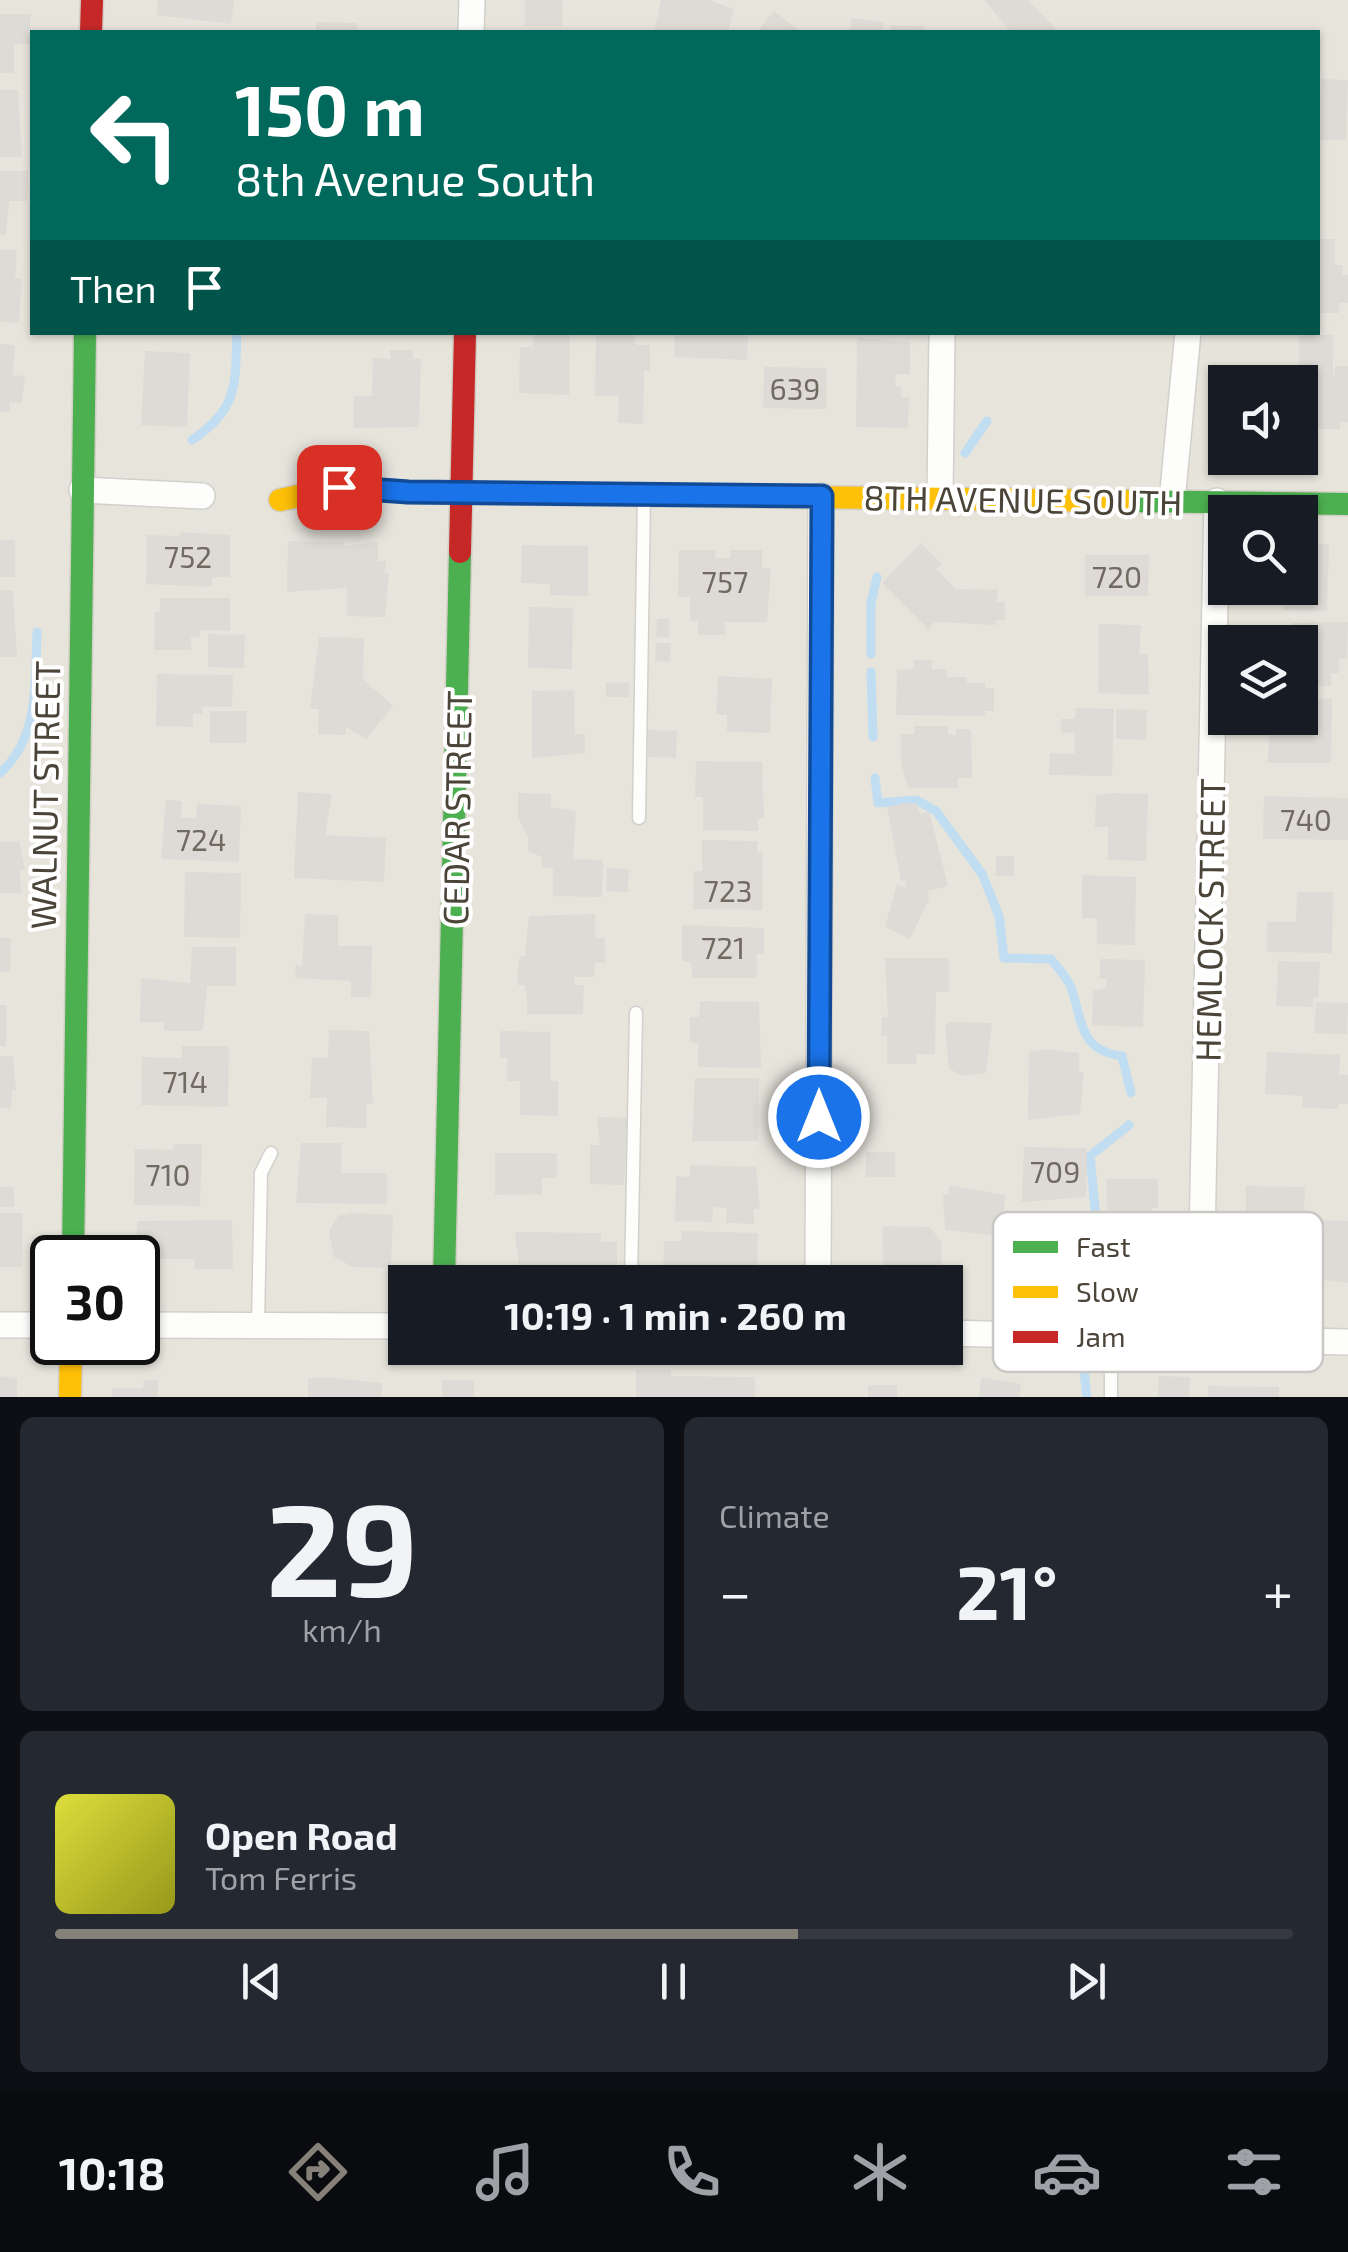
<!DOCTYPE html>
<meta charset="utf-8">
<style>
body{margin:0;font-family:"Exo 2",sans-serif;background:#242831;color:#f1f3f6;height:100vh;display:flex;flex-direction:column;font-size:38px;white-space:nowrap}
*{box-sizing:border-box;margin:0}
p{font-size:32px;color:#9ea1a6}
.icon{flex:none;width:55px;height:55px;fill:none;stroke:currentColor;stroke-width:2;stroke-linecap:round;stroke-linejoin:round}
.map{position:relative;height:1397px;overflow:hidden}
.panel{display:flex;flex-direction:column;gap:20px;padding:20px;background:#0d0f14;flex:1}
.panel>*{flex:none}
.guide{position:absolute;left:30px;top:30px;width:1290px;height:305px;border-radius:0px;box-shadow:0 2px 8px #0004;background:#00695c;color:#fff;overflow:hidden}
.tools{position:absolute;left:1208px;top:365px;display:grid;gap:20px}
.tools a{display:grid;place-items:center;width:110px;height:110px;border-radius:0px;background:#171b24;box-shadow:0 2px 8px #0004;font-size:50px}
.speed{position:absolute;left:30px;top:1235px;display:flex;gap:20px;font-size:50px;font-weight:700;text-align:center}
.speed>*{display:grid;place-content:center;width:130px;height:130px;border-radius:50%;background:#171b24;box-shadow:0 2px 8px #0004;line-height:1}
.speed .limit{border:5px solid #111;border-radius:15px;background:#fff;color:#111}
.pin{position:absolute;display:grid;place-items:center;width:85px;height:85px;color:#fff;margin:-42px;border-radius:20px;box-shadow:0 5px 15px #0006}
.me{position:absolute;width:110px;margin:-55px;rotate:0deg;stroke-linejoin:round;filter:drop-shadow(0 0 8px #0008)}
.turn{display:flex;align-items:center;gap:35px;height:210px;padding:0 40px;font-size:45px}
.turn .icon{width:130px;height:130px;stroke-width:2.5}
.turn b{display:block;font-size:70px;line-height:85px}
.then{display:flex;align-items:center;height:95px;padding:0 40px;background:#0003;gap:20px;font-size:38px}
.big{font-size:75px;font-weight:700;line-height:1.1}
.panel .widget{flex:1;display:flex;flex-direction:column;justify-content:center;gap:15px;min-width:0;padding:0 35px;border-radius:15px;background:#242831}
.panel .dial{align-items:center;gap:0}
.dial b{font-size:130px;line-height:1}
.song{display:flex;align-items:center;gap:30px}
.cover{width:120px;height:120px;border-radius:15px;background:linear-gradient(135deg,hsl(60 70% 55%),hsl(60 70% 35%))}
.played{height:10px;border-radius:5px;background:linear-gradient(90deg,#868178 60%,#363941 60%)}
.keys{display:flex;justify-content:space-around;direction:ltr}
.heat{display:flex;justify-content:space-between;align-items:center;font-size:55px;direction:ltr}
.panel .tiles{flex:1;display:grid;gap:20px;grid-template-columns:1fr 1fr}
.widget:last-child{grid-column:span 2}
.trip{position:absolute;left:388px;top:1265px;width:575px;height:100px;border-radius:0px;background:#171b24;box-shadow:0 2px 8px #0004;font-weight:700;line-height:100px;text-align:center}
.menu{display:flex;height:160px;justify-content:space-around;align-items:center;background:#090b0e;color:#9ea1a6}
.menu .icon{width:70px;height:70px}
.menu .selected{color:#868178}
.menu b{font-size:45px;color:#f1f3f6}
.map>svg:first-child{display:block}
.residential{fill:#e7e4dc;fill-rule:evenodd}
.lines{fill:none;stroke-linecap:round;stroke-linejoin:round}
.stream{stroke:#c0ddf1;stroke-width:9}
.building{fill:#dedbd6}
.lane-casing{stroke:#d2d0cb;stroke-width:15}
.street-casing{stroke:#d2d0cb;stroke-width:28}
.fast-casing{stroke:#d3cfc5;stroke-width:25}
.slow-casing{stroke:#d3cfc5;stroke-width:25}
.jam-casing{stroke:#d3cfc5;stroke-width:25}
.lane{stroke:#fdfdfc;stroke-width:12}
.street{stroke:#fdfdfc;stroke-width:25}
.fast{stroke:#4caf50;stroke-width:22}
.slow{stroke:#ffc107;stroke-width:22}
.jam{stroke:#c62828;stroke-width:22}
.route-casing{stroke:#114b97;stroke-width:25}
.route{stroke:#1a73e8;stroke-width:18}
.labels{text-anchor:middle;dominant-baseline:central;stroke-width:8;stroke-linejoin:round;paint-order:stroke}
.number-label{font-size:30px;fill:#706a61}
.street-label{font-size:35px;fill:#4b4439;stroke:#fff}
.key{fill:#fff;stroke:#c9c7c4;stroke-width:2.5}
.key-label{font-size:28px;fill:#4b4439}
</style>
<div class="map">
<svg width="1348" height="1397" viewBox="0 0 1348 1397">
<rect width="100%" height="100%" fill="#f4f2ee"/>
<path class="residential" d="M0,0H1348V1397H0ZM32,32H1318V332H32ZM1225,382H1300V458H1225ZM1225,512H1300V588H1225ZM1225,642H1300V718H1225ZM52,1258H138V1342H52ZM405,1282H945V1348H405Z"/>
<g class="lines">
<g class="stream">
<path d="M192,440C239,409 235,384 237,332"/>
<polyline points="965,453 987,421"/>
<polyline points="871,654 871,603 877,577"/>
<polyline points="871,672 873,737"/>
<path d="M0,773C40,738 35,681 37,632"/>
<path d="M875,778L878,803L916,800L936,811L982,874L999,916L1004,958L1051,959C1057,967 1066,976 1070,985C1083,1016 1076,1050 1122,1056L1131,1093"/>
<polyline points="1084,1309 1096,1219 1090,1156 1129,1125"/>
<polyline points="1084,1372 1087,1397"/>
</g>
</g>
<g class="building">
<polygon points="158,0 234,0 231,24 157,15"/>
<polygon points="525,0 563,0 562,26 525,26"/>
<polygon points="661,0 709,0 734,9 728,32 654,32"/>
<polygon points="984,0 1028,0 1059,32 1011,32"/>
<polygon points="774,11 801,32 757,32"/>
<polygon points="0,14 31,14 30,44 14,44 14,73 0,73"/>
<polygon points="851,18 884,22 882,32 849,32"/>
<polygon points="316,22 357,23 357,32 316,32"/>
<polygon points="890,25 924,26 924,32 890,32"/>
<polygon points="1321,79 1348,80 1346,140 1320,140"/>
<polygon points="0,90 18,90 22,157 0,157"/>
<polygon points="0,171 28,171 27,201 9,201 6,235 0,234"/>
<polygon points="1318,239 1335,239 1335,265 1343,265 1342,275 1348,275 1348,303 1339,303 1339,313 1318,313"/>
<polygon points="0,249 17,250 15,278 22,279 19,323 0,322"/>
<polygon points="533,332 570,332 569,395 519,393 520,347 533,347"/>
<polygon points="675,332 748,332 747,360 674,357"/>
<polygon points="596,333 635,334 635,345 650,345 650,371 644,371 643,424 618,423 619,396 595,396"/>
<polygon points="1299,335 1333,335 1333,380 1335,366 1348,366 1348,422 1340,422 1340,429 1317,429 1317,422 1300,422"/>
<polygon points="860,338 910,342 910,374 896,374 895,387 901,387 901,397 909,397 908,428 856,427 857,341"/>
<polygon points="0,344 15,345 13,375 25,376 22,403 10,402 9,412 0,412"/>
<polygon points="390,350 413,350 413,359 421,359 419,427 353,428 354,396 372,396 373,358 390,359"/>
<polygon points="145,351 190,353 187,427 141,425"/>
<polygon points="764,367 827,368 826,409 763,408"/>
<polygon points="1235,367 1288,368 1287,382 1235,382"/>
<polygon points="180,532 230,535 230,577 212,577 212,587 146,584 147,535 179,536"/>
<rect x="0" y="540" width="15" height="37"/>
<polygon points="288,541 344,542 344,546 378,542 378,561 386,561 385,573 389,573 385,617 347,616 347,588 287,592"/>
<polygon points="921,543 942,564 936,569 956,589 998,590 997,602 1005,602 1005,620 996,620 996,625 935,622 928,629 882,583"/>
<polygon points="1300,544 1329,544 1327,611 1284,610 1285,588 1300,588"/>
<polygon points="522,545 588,546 588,596 550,595 550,584 521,583"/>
<polygon points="679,550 716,550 715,558 730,558 730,550 762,550 762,568 771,568 767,622 725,622 725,635 698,635 698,621 690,621 690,597 678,597"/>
<polygon points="1085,555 1149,555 1148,596 1085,596"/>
<polygon points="0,590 13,591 17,657 0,657"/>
<polygon points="160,598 230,598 230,631 200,630 200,638 191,637 191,650 154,650 155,612 160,612"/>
<polygon points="529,607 573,608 572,669 528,668"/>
<polygon points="657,619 669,619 669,638 656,637"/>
<polygon points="1348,622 1347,659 1339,658 1339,673 1331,673 1331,686 1300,686 1300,642 1292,642 1292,623"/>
<polygon points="1099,624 1141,625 1139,654 1148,654 1149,695 1098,693"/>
<polygon points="208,634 245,635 244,668 208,667"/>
<polygon points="319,637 364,638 363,679 393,706 366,739 346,727 346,735 318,734 319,709 310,709"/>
<polygon points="656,643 671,643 670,662 655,661"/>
<polygon points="914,660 932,660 932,669 947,669 947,677 967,677 967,683 985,683 985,688 994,688 994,711 985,711 985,716 896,715 897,670 913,669"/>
<polygon points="157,674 233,675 232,707 202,707 202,714 193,714 193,727 156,726"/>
<polygon points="718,676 772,679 770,733 727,732 727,715 716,715"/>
<polygon points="606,682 629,683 629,697 606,697"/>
<polygon points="574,690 575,734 585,734 585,753 532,758 532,691"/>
<polygon points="1300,698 1332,699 1331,763 1268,763 1269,732 1281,733 1281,725 1291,725 1291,718 1300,718"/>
<polygon points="1076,708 1114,709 1112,776 1049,775 1050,753 1074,754 1075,733 1061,732 1061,719 1075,719"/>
<polygon points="1116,709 1147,710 1146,740 1116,739"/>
<polygon points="210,711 247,711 246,743 210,743"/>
<polygon points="914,726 948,726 948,735 956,735 956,729 971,729 972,778 958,778 958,788 908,788 901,762 901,734 914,734"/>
<polygon points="648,730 677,731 676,758 648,757"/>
<polygon points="696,761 762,762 764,819 758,819 758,831 703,830 703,797 695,797"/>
<polygon points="298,792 332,794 325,835 386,838 384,882 294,878"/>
<polygon points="518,793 551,794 551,807 576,811 573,859 603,860 602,897 553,896 553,868 542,868 542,857 528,851 528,838 518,818"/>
<polygon points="1109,793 1148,794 1146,861 1108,860 1108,827 1095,827 1096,795"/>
<polygon points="1264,796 1348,798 1348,840 1263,839"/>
<polygon points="166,800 182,801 181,818 196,818 197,804 241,806 239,862 161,859"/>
<polygon points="905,803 917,804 920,814 929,811 948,886 927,891 929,899 910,939 885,927 897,884 907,888 905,880 901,881 887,807"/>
<polygon points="702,840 758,841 757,852 763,852 762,910 693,909 694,871 702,871"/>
<polygon points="19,841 25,870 20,870 21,893 0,893 0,842"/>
<rect x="996" y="856" width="18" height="20"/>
<polygon points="607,868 629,869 628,892 606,891"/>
<polygon points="185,872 241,873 240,938 184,937"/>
<polygon points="1082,875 1136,877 1135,945 1097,944 1097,918 1082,918"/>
<polygon points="1297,892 1333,892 1332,953 1267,952 1267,922 1296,922"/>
<polygon points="305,914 338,915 338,946 372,946 371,997 351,997 351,981 295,978 296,965 302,966"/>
<polygon points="595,914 595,938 605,938 605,963 595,963 594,977 574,977 574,985 584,985 583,1014 527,1014 527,997 524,985 517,985 518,968 520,956 525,956 529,916"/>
<polygon points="682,925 764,928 764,954 757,954 757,978 693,978 691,963 682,961"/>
<polygon points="0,938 11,938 10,972 0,972"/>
<polygon points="192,947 236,947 236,986 207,986 203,1031 164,1031 164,1022 140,1022 141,978 190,983"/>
<polygon points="885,958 949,958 949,992 936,992 935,1054 917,1054 916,1064 887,1064 887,1036 881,1036 882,1017 888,1017"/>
<polygon points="1100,959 1145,960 1143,1027 1092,1025 1093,991 1106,988 1107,979 1100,979"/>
<polygon points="1278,961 1320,962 1318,998 1313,997 1313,1007 1276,1006"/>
<polygon points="700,1001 759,1002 761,1068 698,1067 698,1043 690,1042 690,1017 699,1017"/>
<polygon points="1316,1002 1348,1003 1347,1034 1314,1033"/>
<polygon points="0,1005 7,1005 6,1046 0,1046"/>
<polygon points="950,1022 992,1023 986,1073 964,1076 949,1069 945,1025"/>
<polygon points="329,1030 369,1031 373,1104 367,1104 366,1128 326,1127 327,1098 310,1098 312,1057 328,1058"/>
<polygon points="500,1031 551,1032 550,1081 558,1081 558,1116 520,1115 520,1081 507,1081 507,1058 500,1057"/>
<polygon points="182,1046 229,1046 228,1107 141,1105 142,1057 182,1058"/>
<polygon points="1044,1049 1079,1053 1079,1072 1084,1072 1080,1114 1028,1120 1029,1052"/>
<polygon points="1267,1052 1340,1055 1339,1075 1348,1075 1348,1104 1338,1104 1338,1109 1302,1108 1303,1096 1265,1094"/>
<polygon points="0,1056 13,1056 16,1091 12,1090 11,1109 0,1108"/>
<polygon points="695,1078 759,1078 758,1141 692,1141"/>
<polygon points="597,1117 628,1118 624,1185 590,1184 590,1145 600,1145"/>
<polygon points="301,1143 342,1143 341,1173 387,1173 387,1204 296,1203"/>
<polygon points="174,1144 202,1144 200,1206 134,1205 135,1149 173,1150"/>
<polygon points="1024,1147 1087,1148 1086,1197 1022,1202"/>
<rect x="866" y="1152" width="29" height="25"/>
<polygon points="495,1153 557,1153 557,1178 542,1178 542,1194 495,1195"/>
<polygon points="690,1165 756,1167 760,1209 754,1209 754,1224 726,1223 727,1208 713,1207 712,1222 675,1221 676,1176 690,1177"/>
<polygon points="1106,1179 1158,1179 1158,1208 1151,1208 1152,1223 1133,1223 1125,1229 1108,1224"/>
<polygon points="949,1185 1005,1195 1002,1236 945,1230 943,1195 948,1195"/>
<polygon points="1246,1186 1305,1187 1304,1212 1299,1212 1297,1279 1254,1278 1256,1211 1246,1211"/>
<rect x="0" y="1187" width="14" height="20"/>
<polygon points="0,1213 23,1213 22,1267 0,1267"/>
<polygon points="351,1213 393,1215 391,1268 353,1267 334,1257 329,1231 338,1216"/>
<polygon points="232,1220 233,1269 194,1269 194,1259 158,1259 158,1237 137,1237 137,1221"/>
<polygon points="1317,1220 1348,1221 1348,1283 1315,1279"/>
<polygon points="882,1226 930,1227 942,1243 941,1280 884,1279"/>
<polygon points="682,1231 758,1233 757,1272 741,1271 740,1281 663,1278 664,1241 681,1241"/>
<polygon points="515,1232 601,1233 601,1242 617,1242 617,1277 520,1277"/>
<polygon points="636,1370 671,1370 671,1376 755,1377 755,1397 636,1397"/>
<polygon points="0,1376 17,1379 17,1397 0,1397"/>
<polygon points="1159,1376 1190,1377 1189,1397 1158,1397"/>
<polygon points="323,1377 382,1383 382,1397 308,1397 308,1379"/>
<polygon points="981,1377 1021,1384 1020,1397 979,1397"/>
<polygon points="144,1380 158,1380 158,1397 112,1397 112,1388 143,1388"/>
<rect x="442" y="1380" width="32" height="17"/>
<rect x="868" y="1385" width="29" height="12"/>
<polygon points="1208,1386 1279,1387 1279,1397 1208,1397"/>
</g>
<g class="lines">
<g class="lane-casing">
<g id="lane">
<polyline points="639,818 644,496"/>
<polyline points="631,1282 636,1013"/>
<polyline points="258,1324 261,1173 271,1153"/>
<polyline points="1111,1335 1111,1397"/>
</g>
</g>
<g class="street-casing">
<g id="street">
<polyline points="471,32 472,0"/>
<polyline points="82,490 202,496"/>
<polyline points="940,498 942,332"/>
<polyline points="1172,501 1188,332"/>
<polyline points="818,1282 821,496"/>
<polyline points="0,1325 52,1325"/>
<polyline points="138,1325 405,1326"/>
<polyline points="945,1333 1348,1342"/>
<polyline points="1200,1338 1217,501"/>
</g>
</g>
<g class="fast-casing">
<g id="fast">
<polyline points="1125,501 1348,504"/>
<polyline points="73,1258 85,332"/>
<polyline points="444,1282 460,552"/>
</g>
</g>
<g class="slow-casing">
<g id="slow">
<polyline points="280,500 339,487 408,492 1125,501"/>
<polyline points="70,1397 71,1342"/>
</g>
</g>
<g class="jam-casing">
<g id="jam">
<polyline points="91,32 92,0"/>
<polyline points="460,552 465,332"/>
</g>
</g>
<use href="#lane" class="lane"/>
<use href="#street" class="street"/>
<use href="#fast" class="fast"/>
<use href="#slow" class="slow"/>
<use href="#jam" class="jam"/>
</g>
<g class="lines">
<g class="route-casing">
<polyline id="route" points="339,487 408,492 822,496 819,1117"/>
</g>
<use href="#route" class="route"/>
</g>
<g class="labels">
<g class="number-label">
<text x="795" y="388">639</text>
<text x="188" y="556">752</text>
<text x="1117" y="576">720</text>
<text x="725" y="581">757</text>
<text x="1306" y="819">740</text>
<text x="201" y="839">724</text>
<text x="728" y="890">723</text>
<text x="723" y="947">721</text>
<text x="185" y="1081">714</text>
<text x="1055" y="1171">709</text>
<text x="168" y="1174">710</text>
</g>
<g class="street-label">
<text transform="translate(1023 499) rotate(1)">8TH AVENUE SOUTH</text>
<text transform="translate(44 795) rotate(-89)">WALNUT STREET</text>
<text transform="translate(456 808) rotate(-89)">CEDAR STREET</text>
<text transform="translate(1209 920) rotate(-89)">HEMLOCK STREET</text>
</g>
</g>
<rect x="993" y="1212" width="330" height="160" rx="15" class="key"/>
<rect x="1013" y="1241" width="45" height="12" fill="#4caf50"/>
<rect x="1013" y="1286" width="45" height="12" fill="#ffc107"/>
<rect x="1013" y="1331" width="45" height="12" fill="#c62828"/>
<g class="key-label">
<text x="1076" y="1257">Fast</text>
<text x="1076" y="1302">Slow</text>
<text x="1076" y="1347">Jam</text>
</g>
</svg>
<div class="tools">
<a><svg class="icon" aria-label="sound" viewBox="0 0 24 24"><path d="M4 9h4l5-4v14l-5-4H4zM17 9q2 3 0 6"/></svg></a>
<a><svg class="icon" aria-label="search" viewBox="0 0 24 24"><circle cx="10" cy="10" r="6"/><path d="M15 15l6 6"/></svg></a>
<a><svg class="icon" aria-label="layers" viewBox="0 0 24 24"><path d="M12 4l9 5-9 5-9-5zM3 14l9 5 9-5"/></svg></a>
</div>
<div class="speed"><div class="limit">30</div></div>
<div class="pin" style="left:339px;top:487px;background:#d93025"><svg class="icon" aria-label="arrive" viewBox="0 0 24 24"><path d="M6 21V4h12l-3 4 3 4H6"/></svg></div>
<svg class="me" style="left:819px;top:1117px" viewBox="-20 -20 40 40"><circle r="17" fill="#1a73e8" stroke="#fff" stroke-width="3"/><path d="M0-11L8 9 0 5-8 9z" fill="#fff"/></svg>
<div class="trip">10:19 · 1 min · 260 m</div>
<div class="guide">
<div class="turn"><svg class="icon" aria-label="left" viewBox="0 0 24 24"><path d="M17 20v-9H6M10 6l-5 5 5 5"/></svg><div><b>150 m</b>8th Avenue South</div></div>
<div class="then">Then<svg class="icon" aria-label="arrive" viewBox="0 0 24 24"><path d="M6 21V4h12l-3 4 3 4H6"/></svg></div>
</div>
</div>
<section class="panel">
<div class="tiles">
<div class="widget dial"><b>29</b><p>km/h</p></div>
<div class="widget"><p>Climate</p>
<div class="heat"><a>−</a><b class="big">21°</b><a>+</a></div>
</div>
<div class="widget">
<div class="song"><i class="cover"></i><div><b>Open Road</b><p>Tom Ferris</p></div></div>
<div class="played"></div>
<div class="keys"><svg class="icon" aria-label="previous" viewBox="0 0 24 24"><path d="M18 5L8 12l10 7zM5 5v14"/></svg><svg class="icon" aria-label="pause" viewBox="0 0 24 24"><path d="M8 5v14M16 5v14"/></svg><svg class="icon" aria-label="next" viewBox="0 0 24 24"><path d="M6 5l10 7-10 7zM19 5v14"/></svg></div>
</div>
</div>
</section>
<nav class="menu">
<b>10:18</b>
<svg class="icon selected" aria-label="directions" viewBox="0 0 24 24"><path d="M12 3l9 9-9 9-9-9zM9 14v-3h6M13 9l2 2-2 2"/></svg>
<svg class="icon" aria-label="music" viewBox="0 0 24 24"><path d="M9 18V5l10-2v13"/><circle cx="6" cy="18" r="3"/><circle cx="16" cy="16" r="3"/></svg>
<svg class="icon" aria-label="phone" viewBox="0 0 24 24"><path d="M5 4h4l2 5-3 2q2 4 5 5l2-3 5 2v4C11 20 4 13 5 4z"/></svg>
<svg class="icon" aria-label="climate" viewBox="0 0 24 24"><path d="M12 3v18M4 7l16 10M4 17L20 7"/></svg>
<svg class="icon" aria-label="car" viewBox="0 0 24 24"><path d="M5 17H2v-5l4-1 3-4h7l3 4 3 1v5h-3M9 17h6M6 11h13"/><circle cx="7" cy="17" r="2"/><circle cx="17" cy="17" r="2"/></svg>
<svg class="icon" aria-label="filters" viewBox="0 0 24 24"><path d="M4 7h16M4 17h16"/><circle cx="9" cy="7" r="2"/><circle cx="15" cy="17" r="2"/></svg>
</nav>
